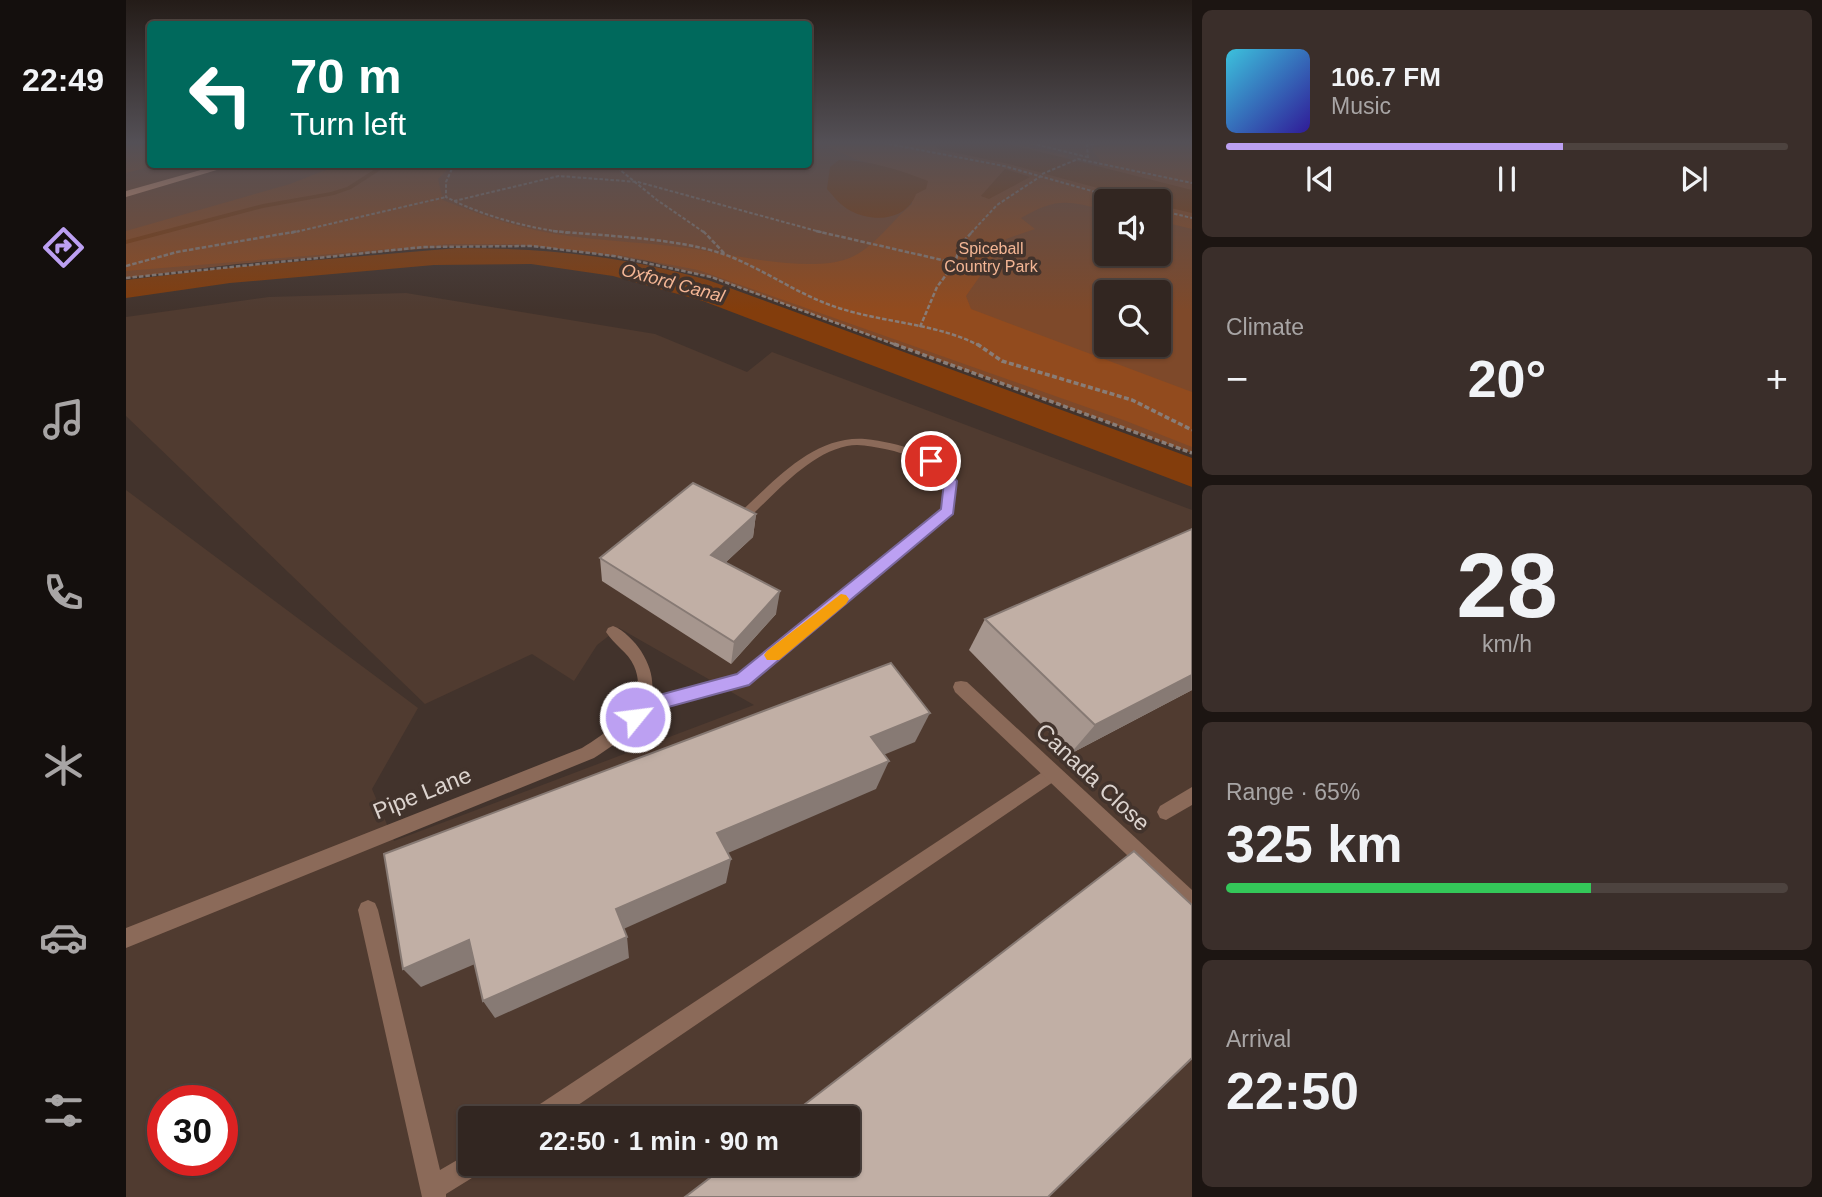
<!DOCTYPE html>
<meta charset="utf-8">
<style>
body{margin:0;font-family:Helvetica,sans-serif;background:#3a2e2a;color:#f1f3f6;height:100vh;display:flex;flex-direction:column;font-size:26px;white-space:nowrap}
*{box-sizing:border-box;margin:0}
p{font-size:23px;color:#a8a5a5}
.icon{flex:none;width:38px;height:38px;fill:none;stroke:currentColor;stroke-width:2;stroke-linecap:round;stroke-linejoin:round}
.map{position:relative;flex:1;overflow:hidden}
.panel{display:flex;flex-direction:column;gap:10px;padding:10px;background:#1c1512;width:630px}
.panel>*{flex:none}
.top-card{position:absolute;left:21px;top:21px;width:665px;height:147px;border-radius:7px;box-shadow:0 2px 5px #0004,0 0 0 2px #4d433f;background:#00695c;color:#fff;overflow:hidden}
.controls{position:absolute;left:968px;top:189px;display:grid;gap:14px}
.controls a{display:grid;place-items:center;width:77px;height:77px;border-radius:7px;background:#322621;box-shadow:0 2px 5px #0004,0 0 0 2px #4d433f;font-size:35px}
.speed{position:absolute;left:21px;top:1085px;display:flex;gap:14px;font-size:35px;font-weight:700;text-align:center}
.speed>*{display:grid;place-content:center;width:91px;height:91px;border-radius:50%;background:#322621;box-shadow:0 2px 5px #0004,0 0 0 2px #4d433f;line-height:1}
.speed .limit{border:10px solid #d22;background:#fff;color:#111}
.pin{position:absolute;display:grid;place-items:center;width:60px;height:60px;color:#fff;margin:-30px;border:4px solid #fff;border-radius:50%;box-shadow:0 2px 7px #0007}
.me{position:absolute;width:77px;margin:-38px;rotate:61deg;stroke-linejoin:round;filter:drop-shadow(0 0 5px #0008)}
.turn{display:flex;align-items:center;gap:24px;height:147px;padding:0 28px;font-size:32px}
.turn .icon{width:91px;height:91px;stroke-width:2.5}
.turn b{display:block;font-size:49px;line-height:60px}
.big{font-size:52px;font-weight:700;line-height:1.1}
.panel .card{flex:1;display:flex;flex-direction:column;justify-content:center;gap:10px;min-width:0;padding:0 24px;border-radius:10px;background:#3a2e2a}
.panel .dial{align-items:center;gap:0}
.dial b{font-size:91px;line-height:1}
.song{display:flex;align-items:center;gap:21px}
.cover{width:84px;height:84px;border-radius:10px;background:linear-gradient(135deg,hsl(190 70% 55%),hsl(250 70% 35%))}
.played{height:7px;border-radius:4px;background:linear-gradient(90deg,#bca0f2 60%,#4d433f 60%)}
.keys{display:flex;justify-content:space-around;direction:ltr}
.heat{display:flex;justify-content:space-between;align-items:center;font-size:38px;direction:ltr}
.charge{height:10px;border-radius:5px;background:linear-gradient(90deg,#34c759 65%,#4d433f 0)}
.trip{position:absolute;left:332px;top:1106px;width:402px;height:70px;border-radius:7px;background:#322621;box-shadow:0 2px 5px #0004,0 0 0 2px #4d433f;font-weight:700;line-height:70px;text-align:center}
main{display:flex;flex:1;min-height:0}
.tabs{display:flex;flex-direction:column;width:126px;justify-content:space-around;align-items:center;background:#140f0d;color:#a8a5a5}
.tabs .icon{width:49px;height:49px}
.tabs .active{color:#bca0f2}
.tabs b{font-size:32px;color:#f1f3f6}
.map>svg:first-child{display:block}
.built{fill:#503b30;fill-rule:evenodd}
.green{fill:#7e492a;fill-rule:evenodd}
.forest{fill:#924b1e;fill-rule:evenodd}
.water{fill:#833d0c}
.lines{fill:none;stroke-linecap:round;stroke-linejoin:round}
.stream{fill:#833d0c;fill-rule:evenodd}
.river{fill:#833d0c;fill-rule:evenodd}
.path-far2{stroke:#897d77;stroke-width:2;stroke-dasharray:3.5 2;stroke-linecap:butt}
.path-far1{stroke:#897d77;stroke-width:2.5;stroke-dasharray:4.5 2;stroke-linecap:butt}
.path{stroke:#897d77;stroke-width:3.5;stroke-dasharray:5 2.5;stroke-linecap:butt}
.service{fill:#8b6a59;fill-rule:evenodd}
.minor{fill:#8b6a59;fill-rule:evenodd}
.trunk{fill:#eea47c;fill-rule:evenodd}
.wall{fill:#a6968e}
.shaded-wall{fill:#877a74}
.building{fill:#c1afa5;stroke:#877a74;stroke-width:2}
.route{fill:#bca0f2;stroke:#7a689d;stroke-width:2}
.slow{fill:#f59e0b}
.labels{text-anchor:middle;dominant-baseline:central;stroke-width:7;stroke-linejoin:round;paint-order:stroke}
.far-park-label{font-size:16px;fill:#f4b695;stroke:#42332c}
.far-water-label{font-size:18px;font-style:italic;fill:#f4b695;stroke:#42332c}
.near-street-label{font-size:23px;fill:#dcd3ce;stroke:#42332c}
</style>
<main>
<nav class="tabs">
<b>22:49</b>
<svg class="icon active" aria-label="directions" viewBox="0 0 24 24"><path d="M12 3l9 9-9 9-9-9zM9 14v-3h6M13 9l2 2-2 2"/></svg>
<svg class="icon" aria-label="music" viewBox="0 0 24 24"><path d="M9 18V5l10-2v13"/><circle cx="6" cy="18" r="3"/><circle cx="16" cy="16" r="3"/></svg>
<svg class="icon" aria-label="phone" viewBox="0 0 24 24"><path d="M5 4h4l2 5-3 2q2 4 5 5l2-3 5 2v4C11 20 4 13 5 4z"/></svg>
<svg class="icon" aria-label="climate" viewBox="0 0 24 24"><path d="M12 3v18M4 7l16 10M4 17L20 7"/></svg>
<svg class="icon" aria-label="car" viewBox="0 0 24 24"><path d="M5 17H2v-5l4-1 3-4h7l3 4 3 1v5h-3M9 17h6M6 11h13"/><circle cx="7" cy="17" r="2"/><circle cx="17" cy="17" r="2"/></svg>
<svg class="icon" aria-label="filters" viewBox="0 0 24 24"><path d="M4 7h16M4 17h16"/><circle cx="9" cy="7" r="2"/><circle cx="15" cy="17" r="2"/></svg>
</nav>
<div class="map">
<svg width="1066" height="1197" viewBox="0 0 1066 1197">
<rect width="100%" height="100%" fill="#42332c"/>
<path class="built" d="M280,293L529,334L621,372L646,352L1066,510V1197H0V490L292,708L246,789L268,841L628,705L493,628L471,645L448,681L406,654L299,704L0,416V317L143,297ZM37,1101H96V1160H37ZM345,1118H723V1164H345Z"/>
<path class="green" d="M24,142V164H682L683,142H1066V453L585,277L521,261L443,250L406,246H331L111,264L0,278V145ZM980,201H1032V254H980ZM980,292H1032V345H980Z"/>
<g class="forest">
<polygon points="0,142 24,142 24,164 31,165 0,173"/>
<path d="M690,142H877L943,156L912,171L1066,204V229L1033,221L1032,201H980V210C941,201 931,197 895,218L909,229L880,239L840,296L845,309L1066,392V447L1000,421L572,270L499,256L394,244H324L0,271V231L164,184L215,164L326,165L312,179L317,200C347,212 377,223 409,230C458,241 512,241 562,248C604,254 681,273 721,259C748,249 765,221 786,204L785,175L732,160ZM879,169L903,176L863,198L855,196Z"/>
<polygon points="1001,142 1066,142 1066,199 972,173 974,160 965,148"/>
</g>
<g class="water">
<path d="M713,160C743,160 774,170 802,181L800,189L790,194C781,220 748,223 725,211C715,206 708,197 701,189L704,167Z"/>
<polygon points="879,169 904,177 863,199 855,196"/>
<path d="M331,248C417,248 498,256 582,280L1066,458V487L577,301L487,276L405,264L308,265L104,283L0,298V280L109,267Z"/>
</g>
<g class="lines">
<polygon class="stream" points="257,164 264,164 225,189 208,195 137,208 0,244 0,240 137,204 205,192 221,187"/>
<polygon class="river" points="807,142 875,142 1066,190 1066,213 1032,205 1032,201 1020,201 883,164 812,149"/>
<g class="path-far2">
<polyline points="752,142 878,166 1001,201"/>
<polyline points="900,142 961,157"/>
<polyline points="962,158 961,145 981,142"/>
<path d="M328,164L320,182V197C357,216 401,228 443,233"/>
<polyline points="487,164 531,200 579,233"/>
<polyline points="916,174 952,159 1066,183"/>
<polyline points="328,201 433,176 512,182 698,233"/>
<polyline points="1032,210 1066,218"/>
<polyline points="165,233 320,197"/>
<polyline points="845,233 871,205 915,176"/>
</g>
<g class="path-far1">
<path d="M427,231C477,236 554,238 600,255C640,270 675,297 716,309C761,323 813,324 854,346"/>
<polyline points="577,231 599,254"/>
<polyline points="690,231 829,263"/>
<polyline points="0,266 51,252 173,231"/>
<polyline points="0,278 297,247 406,246 488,256 585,277 773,346"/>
<polyline points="794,327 811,287 829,263 834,245 847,231"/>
</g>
<g class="path">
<polyline points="768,344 1066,453"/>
<polyline points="851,344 876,361 1006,400 1066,430"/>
</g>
<g class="service">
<path d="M739,439C774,443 808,452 831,481L826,514L621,684L514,714L508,712L506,707L508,702L611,675L816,509L819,482C801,464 784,454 759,449C747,447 734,443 721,446C681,454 648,496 618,522H610L608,519L610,516C646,484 686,435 739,439Z"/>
<polygon points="927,765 933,768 936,773 933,778 433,1118 401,1118 405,1110"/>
<polygon points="1066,787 1066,805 1040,820 1034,818 1031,812 1034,806"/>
<polygon points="242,900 249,903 252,910 314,1170 345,1152 345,1164 357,1164 354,1173 320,1194 320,1197 296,1197 232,910 235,903"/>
</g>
<g class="minor">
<path d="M487,626C498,630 509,642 515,651C546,700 508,733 468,758L0,948V928L456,748C483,731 525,704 508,666C502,652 488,645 480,632L482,628Z"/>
<polygon points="835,681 841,682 1066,890 1066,913 1059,910 829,692 827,687 829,682"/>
</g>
<polygon class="trunk" points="96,164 111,164 0,197 0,191"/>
</g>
<g class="wall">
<polygon points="630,514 627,537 600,562 650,614 605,664 476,581 474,558"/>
<polygon points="859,619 1066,690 944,754 843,650"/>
</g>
<g class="shaded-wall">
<polygon points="630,514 627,537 584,577 585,555"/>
<polygon points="654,591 650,614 605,664 608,642"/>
<polygon points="1066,675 1066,690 944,754 969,725"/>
<polygon points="804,713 789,742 733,765 745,737"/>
<polygon points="763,761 750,789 588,859 591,833"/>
<polygon points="605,859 600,883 493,931 490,909"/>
<polygon points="501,937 503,958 369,1018 357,1001"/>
<polygon points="343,940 356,961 295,987 277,969"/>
</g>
<g class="building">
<polygon points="567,483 630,514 585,555 654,591 608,642 474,558"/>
<polygon points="1066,529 1066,675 969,725 859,619"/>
<polygon points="765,663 804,713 745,737 763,761 591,833 605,859 490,909 501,937 357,1001 343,940 277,969 258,854"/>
<polygon points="1008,851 1066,905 1066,1058 922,1197 559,1197 602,1164 723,1164 723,1118 661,1118"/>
</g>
<linearGradient id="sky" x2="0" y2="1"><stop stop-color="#241c18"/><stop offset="0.46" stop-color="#545056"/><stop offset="1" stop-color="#545056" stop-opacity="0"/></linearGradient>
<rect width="1066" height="310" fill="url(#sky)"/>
<polygon class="route" points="805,457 810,458 831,481 827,514 623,685 520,713 516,722 509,725 503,722 500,717 507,702 611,674 815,509 818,482 799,461"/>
<polygon class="slow" points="715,594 720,595 723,599 720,604 653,660 641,660 638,655 641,651"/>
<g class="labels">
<g class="far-park-label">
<text x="865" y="248">Spiceball<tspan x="865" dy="18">Country Park</tspan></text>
</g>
<g class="far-water-label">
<text transform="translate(547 283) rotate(15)">Oxford Canal</text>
</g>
<g class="near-street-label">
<text transform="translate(967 777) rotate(43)">Canada Close</text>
<text transform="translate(296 793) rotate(-22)">Pipe Lane</text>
</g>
</g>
</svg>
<div class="controls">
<a><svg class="icon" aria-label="sound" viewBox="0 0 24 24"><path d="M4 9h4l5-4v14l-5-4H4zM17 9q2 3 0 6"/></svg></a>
<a><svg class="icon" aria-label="search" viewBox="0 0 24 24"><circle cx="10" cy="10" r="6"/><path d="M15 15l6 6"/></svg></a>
</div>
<div class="speed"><div class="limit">30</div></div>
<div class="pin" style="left:805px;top:461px;background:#d93025"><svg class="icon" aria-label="arrive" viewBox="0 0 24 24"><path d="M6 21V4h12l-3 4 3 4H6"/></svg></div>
<svg class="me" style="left:509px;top:717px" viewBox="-20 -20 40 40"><circle r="17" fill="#bca0f2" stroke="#fff" stroke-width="3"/><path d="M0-11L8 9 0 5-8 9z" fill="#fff"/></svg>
<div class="trip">22:50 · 1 min · 90 m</div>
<div class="top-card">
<div class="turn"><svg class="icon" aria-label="left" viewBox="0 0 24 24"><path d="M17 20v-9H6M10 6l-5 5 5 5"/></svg><div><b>70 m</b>Turn left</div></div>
</div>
</div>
<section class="panel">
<div class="card">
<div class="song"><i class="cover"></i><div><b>106.7 FM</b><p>Music</p></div></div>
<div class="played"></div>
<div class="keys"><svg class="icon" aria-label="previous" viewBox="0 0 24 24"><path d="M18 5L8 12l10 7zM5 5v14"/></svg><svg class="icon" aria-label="pause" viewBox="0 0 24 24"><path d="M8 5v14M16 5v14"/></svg><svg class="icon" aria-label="next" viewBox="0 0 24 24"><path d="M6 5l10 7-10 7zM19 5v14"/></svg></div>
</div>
<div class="card"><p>Climate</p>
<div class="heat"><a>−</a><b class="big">20°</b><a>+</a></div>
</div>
<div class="card dial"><b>28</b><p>km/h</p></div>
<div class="card"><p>Range · 65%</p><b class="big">325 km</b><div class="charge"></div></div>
<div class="card"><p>Arrival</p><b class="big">22:50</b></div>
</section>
</main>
